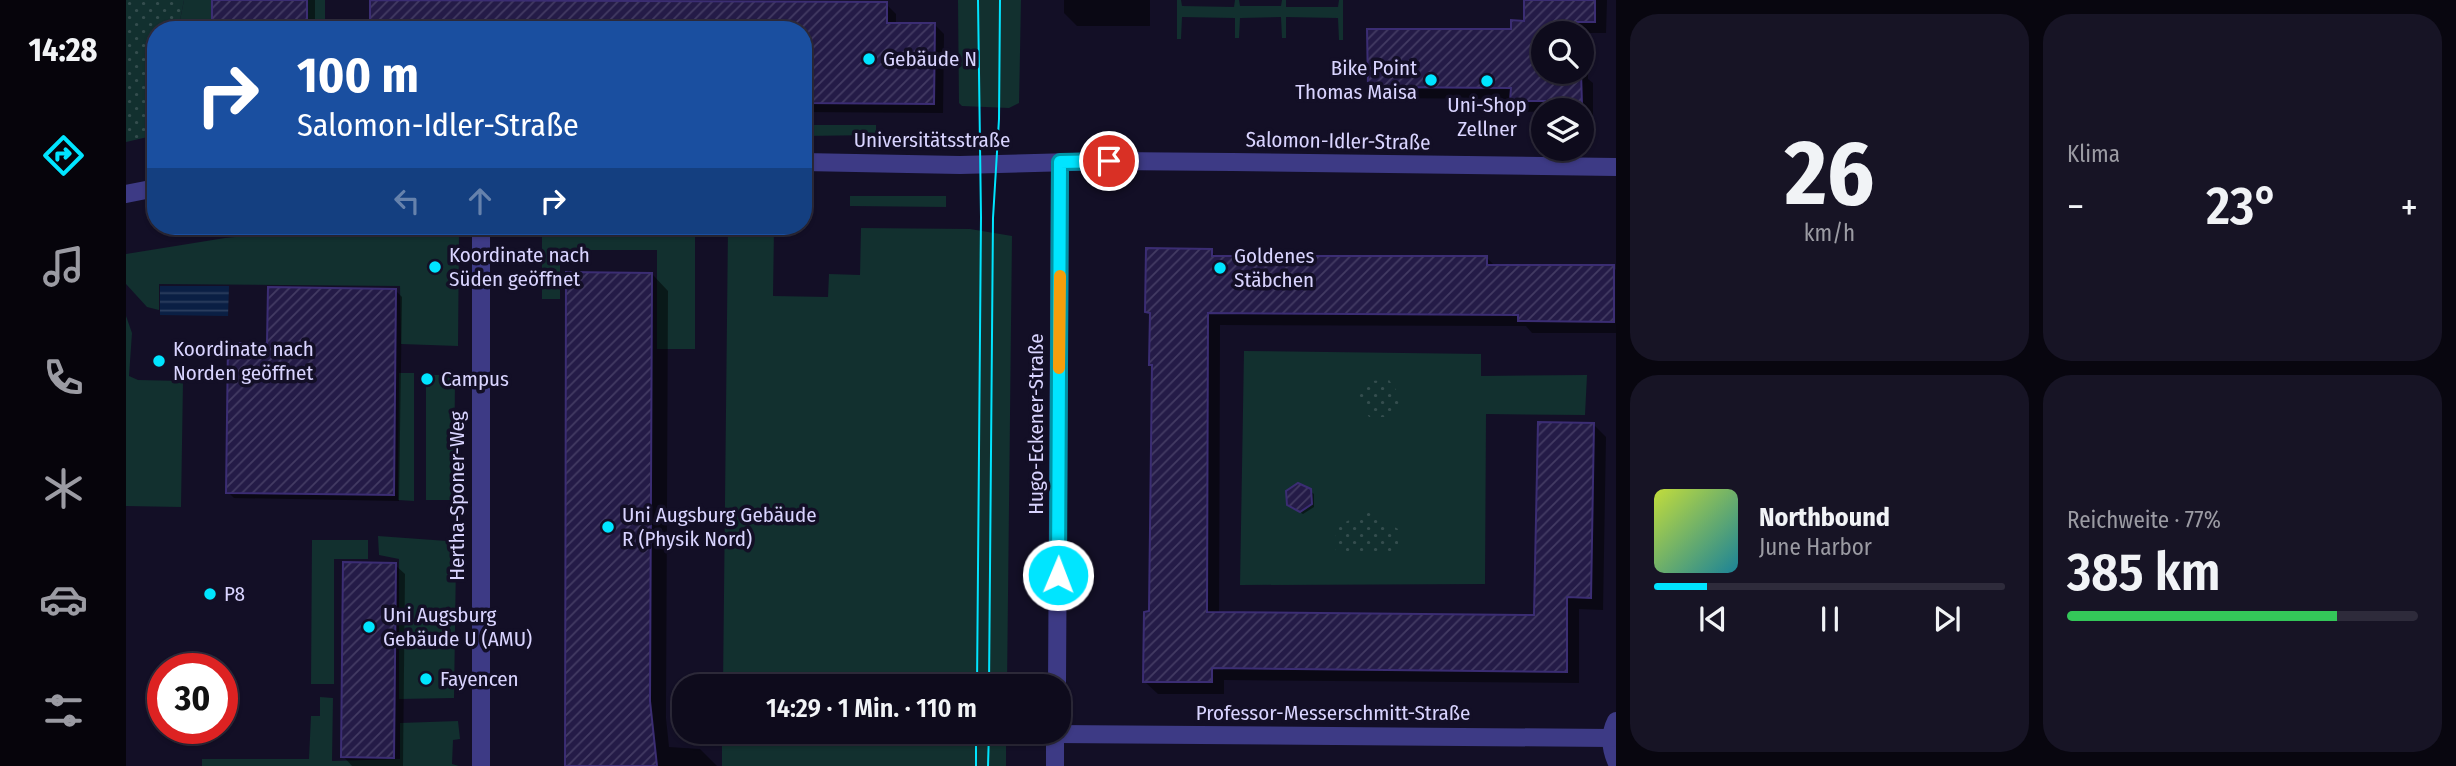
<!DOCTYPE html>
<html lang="de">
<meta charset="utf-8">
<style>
body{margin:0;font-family:"Fira Sans Condensed",sans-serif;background:#171425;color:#f1f3f6;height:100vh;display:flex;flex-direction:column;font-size:26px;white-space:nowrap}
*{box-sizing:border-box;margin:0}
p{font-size:23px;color:#9b9ba3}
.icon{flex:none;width:38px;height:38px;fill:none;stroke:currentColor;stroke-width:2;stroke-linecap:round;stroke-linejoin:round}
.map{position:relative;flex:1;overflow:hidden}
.side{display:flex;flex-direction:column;gap:14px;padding:14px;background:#08060f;width:840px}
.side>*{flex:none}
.hud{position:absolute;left:21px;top:21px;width:665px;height:214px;border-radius:28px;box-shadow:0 2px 5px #0004,0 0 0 2px #2e2b3b;background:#1a4fa0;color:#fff;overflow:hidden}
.fabs{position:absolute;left:1405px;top:21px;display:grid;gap:14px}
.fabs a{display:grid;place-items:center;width:63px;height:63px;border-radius:50%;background:#0e0b1c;box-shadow:0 2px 5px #0004,0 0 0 2px #2e2b3b;font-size:35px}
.speed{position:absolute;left:21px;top:653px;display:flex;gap:14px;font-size:35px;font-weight:700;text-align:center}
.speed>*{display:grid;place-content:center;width:91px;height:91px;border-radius:50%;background:#0e0b1c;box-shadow:0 2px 5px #0004,0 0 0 2px #2e2b3b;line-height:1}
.speed .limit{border:10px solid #d22;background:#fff;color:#111}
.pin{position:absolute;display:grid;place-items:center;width:60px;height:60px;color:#fff;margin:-30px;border:4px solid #fff;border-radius:50%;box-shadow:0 2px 7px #0007}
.me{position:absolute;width:77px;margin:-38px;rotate:1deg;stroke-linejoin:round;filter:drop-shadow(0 0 5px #0008)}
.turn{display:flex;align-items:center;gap:24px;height:147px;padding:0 35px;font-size:32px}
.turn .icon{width:91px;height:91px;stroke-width:2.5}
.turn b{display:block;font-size:49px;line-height:60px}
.lanes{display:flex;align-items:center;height:66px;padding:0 35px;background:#0003;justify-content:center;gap:35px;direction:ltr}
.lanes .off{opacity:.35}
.big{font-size:52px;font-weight:600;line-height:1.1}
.side .tile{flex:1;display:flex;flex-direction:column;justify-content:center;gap:10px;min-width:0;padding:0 24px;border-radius:28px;background:#171425}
.side .dial{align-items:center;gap:0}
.dial b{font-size:91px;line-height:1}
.song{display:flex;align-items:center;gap:21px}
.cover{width:84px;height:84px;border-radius:10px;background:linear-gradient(135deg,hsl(70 70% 55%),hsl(190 70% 35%))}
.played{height:7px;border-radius:4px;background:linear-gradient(90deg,#00e5ff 15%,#2e2b3b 15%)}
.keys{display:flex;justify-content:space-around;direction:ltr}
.heat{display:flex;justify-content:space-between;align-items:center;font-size:38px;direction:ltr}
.charge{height:10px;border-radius:5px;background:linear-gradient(90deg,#34c759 77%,#2e2b3b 0)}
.side .tiles{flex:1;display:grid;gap:14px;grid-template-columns:repeat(2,1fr)}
.trip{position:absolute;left:546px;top:674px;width:399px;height:70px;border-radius:28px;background:#0e0b1c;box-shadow:0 2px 5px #0004,0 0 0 2px #2e2b3b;font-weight:600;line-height:70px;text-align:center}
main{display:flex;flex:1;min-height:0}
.tab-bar{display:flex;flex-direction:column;width:126px;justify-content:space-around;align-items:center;background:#06040b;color:#9b9ba3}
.tab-bar .icon{width:49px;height:49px}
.tab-bar .active{color:#00e5ff}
.tab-bar b{font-size:32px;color:#f1f3f6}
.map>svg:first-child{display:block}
.green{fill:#12302f}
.park{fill:url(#park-dots)}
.water{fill:url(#water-rules)}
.shadow{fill:#0007;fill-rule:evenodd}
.building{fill:url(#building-hatch);stroke:#3b2d73;stroke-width:2}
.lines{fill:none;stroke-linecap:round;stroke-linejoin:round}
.minor{stroke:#3d3a85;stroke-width:18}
.tram{stroke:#00e5ff;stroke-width:2}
.route-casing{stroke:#0095a6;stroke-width:18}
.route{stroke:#00e5ff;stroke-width:12}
.slow{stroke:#f59e0b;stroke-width:12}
.poi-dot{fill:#00e5ff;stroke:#130f26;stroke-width:2.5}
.labels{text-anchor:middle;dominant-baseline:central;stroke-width:7;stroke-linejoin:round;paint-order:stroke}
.poi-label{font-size:21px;fill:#d9d4ff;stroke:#130f26;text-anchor:start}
.street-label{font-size:21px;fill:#d9d4ff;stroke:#130f26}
</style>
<main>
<nav class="tab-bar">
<b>14:28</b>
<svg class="icon active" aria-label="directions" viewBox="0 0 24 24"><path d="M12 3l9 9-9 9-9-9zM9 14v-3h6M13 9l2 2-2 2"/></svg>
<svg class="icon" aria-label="music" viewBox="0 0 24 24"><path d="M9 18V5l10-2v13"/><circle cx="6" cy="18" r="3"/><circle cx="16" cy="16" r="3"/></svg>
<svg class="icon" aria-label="phone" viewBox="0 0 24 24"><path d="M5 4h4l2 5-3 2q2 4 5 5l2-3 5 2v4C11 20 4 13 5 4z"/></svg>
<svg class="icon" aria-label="climate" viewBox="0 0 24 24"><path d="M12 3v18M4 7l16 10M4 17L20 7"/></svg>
<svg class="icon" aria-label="car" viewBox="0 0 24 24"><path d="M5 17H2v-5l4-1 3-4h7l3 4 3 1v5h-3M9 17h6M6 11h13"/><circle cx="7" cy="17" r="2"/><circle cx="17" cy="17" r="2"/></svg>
<svg class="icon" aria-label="filters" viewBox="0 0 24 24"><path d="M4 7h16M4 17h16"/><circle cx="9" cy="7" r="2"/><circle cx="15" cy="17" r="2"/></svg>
</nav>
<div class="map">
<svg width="1490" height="766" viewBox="0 0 1490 766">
<defs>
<pattern id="park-dots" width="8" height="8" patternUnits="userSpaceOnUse" patternTransform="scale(1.75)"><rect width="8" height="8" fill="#12302f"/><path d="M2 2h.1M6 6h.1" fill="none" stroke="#344d4e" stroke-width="1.8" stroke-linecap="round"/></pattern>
<pattern id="water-rules" width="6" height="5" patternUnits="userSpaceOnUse" patternTransform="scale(1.75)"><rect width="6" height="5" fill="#0a1f44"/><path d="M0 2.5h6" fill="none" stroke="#2d3f60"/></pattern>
<pattern id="building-hatch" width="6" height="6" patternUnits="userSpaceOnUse" patternTransform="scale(1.75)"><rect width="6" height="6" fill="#241b47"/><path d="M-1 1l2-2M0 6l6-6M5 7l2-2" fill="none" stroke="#433b63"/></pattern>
</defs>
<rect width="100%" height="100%" fill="#130f26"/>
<g class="green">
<polygon points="58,0 86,0 86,30 52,30"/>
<rect x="181" y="0" width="18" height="30"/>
<polygon points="832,0 895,0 893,103 883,108 836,106 833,103"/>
<polygon points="1051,0 1055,0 1056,6 1108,7 1109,0 1113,0 1114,6 1155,6 1156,0 1160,0 1160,7 1212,7 1213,0 1217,0 1217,40 1213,40 1212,18 1160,17 1160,38 1156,38 1155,17 1114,18 1113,38 1109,38 1109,18 1056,17 1055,39 1051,39"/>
<polygon points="677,125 750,125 750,135 677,136"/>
<polygon points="724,196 820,196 820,207 724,206"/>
<polygon points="223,226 330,226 333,232 332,346 275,344 274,286 33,284 33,310 21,307 0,284 0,254 99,238"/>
<polygon points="416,226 569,226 569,349 531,349 531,250 434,250 434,299 416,299"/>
<polygon points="602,227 648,227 647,296 702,297 703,274 734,275 735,228 844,229 886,236 881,686 597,686"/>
<polygon points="0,316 6,333 3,376 12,380 57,381 55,507 0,506"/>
<polygon points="1118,351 1355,354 1355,376 1461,375 1459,415 1360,414 1359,584 1114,585"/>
<polygon points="273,373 288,373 288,501 272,500"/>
<polygon points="300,375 329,375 328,500 300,500"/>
<polygon points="252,536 321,541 330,560 328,698 273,699 273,559 253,555"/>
<polygon points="186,540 242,540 242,559 208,559 208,684 185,684"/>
<polygon points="194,697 207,698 206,761 274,759 274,723 332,721 334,739 327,740 326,764 333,766 76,766 76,759 183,759 185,716 194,716"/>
<rect x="596" y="732" width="284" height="34"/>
</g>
<g class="park">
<polygon points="0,0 58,0 52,30 30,30 30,135 0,142"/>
<polygon points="1263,380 1276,398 1266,417 1243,417 1231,399 1242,381"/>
<polygon points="1241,510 1272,529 1272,552 1209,551 1209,528"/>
</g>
<polygon class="water" points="34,286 103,286 102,316 34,315"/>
<g class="shadow">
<rect x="88" y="0" width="101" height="30"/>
<polygon points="938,0 1024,0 1024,26 951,26 938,13"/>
<path d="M1400,0H1481L1480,33H1462V79L1467,83V116H1456V110L1398,112L1386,99L1255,98L1243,86L1387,31L1400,22ZM1418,33H1456V72H1418Z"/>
<polygon points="760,4 770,14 770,24 808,24 818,34 817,113 677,112 677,30"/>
<polygon points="1085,251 1092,258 1361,258 1369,266 1487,267 1490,270 1490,333 1406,333 1400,326 1094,325 1093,614 1410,617 1468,425 1480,437 1477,610 1453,609 1453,683 1098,680 1098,694 1032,694 1019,682 1025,613 1028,367 1025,364 1026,317 1021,312"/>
<polygon points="526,274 542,291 540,718 543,747 574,749 591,766 441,766"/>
<polygon points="270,291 276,297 273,501 108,498 102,492 142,345"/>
<polygon points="1184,491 1188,494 1188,507 1177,514 1166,508"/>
<polygon points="269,565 279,574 277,766 226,766 217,756"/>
</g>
<g class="building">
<rect x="86" y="0" width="95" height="30"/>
<polygon points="244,0 761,2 761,23 809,23 808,104 677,103 677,30 244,30"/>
<polygon points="1398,0 1469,0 1469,22 1451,22 1451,33 1418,33 1418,72 1455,72 1456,105 1418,105 1419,101 1384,101 1385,88 1242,87 1241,29 1385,29 1385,20 1398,21"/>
<polygon points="1020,248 1086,249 1086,256 1361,256 1361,265 1488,265 1488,322 1392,321 1392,315 1082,313 1081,612 1408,615 1412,422 1468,423 1465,598 1441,597 1441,672 1086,668 1086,682 1017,682 1018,612 1023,611 1026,365 1023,365 1024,313 1019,312"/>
<polygon points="440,272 526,273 524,701 531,766 439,766"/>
<polygon points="142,287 270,289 268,495 100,493 102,343 141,343"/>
<polygon points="1172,483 1185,489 1186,504 1174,512 1161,505 1160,491"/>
<polygon points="217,562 270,563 268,758 215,757"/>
</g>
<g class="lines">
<g class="minor">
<polyline points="677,162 834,165 983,161 1106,162 1490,167"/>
<polyline points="0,194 30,188"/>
<polyline points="931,686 934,162"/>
<path d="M1490,721C1483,735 1484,747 1490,761"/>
<polyline points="929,734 1485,738"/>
<polyline points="355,766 355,226"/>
<polyline points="929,766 929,732"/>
</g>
<g class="tram">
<polyline points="851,686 855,217 852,0"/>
<polyline points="863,686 867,218 873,119 874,0"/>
<polyline points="850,766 850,732"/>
<polyline points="862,766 863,732"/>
</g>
</g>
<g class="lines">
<g class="route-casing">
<polyline id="route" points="932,575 934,162 983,161"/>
</g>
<use href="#route" class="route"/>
<polyline class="slow" points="933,368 934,276"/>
</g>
<g class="poi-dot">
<circle cx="743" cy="59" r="7"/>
<circle cx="1305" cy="80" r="7"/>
<circle cx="1361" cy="81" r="7"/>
<circle cx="309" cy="267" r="7"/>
<circle cx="1094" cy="268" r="7"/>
<circle cx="33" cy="361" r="7"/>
<circle cx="301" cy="379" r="7"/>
<circle cx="482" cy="527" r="7"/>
<circle cx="84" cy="594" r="7"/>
<circle cx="243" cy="627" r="7"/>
<circle cx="300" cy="679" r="7"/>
</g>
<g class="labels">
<g class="poi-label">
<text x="757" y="59">Gebäude N</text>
<text x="1291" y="68" text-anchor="end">Bike Point<tspan x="1291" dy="24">Thomas Maisa</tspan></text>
<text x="1361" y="105" text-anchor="middle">Uni-Shop<tspan x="1361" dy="24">Zellner</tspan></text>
<text x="323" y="255">Koordinate nach<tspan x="323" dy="24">Süden geöffnet</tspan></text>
<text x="1108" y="256">Goldenes<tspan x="1108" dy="24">Stäbchen</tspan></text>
<text x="47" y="349">Koordinate nach<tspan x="47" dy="24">Norden geöffnet</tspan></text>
<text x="315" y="379">Campus</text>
<text x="496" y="515">Uni Augsburg Gebäude<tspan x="496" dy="24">R (Physik Nord)</tspan></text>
<text x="98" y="594">P8</text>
<text x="257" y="615">Uni Augsburg<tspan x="257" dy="24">Gebäude U (AMU)</tspan></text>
<text x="314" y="679">Fayencen</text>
</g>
<g class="street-label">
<text x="806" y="140">Universitätsstraße</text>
<text transform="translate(1212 141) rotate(1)">Salomon-Idler-Straße</text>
<text transform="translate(910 424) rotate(-90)">Hugo-Eckener-Straße</text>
<text transform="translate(331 496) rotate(-90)">Hertha-Sponer-Weg</text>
<text x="1207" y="713">Professor-Messerschmitt-Straße</text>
</g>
</g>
</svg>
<div class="fabs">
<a><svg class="icon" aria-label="search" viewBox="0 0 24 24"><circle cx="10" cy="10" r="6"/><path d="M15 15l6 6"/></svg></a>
<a><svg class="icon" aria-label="layers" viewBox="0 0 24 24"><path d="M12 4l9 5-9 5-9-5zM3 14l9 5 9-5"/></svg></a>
</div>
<div class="speed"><div class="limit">30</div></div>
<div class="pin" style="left:983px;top:161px;background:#d93025"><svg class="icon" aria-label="arrive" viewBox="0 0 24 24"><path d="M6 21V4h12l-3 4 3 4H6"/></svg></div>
<svg class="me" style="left:932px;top:575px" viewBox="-20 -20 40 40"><circle r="17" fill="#00e5ff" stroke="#fff" stroke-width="3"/><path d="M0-11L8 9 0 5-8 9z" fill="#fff"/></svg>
<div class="trip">14:29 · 1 Min. · 110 m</div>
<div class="hud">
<div class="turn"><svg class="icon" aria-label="right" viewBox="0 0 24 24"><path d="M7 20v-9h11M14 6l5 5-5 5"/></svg><div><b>100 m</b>Salomon-Idler-Straße</div></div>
<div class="lanes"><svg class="icon off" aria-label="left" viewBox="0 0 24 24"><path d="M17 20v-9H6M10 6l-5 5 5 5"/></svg><svg class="icon off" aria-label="ahead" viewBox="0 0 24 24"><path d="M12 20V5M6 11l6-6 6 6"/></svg><svg class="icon" aria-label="right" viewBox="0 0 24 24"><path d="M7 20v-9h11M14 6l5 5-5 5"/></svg></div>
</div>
</div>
<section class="side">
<div class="tiles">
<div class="tile dial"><b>26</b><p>km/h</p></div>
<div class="tile"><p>Klima</p>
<div class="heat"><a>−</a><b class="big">23°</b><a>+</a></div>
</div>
<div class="tile">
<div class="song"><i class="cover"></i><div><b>Northbound</b><p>June Harbor</p></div></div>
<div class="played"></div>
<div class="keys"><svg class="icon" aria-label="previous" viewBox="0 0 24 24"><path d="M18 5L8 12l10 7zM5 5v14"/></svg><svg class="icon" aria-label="pause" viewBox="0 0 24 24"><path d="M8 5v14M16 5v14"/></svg><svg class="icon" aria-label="next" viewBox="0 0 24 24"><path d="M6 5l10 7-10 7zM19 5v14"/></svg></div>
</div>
<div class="tile"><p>Reichweite · 77%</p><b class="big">385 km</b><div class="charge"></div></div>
</div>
</section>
</main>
